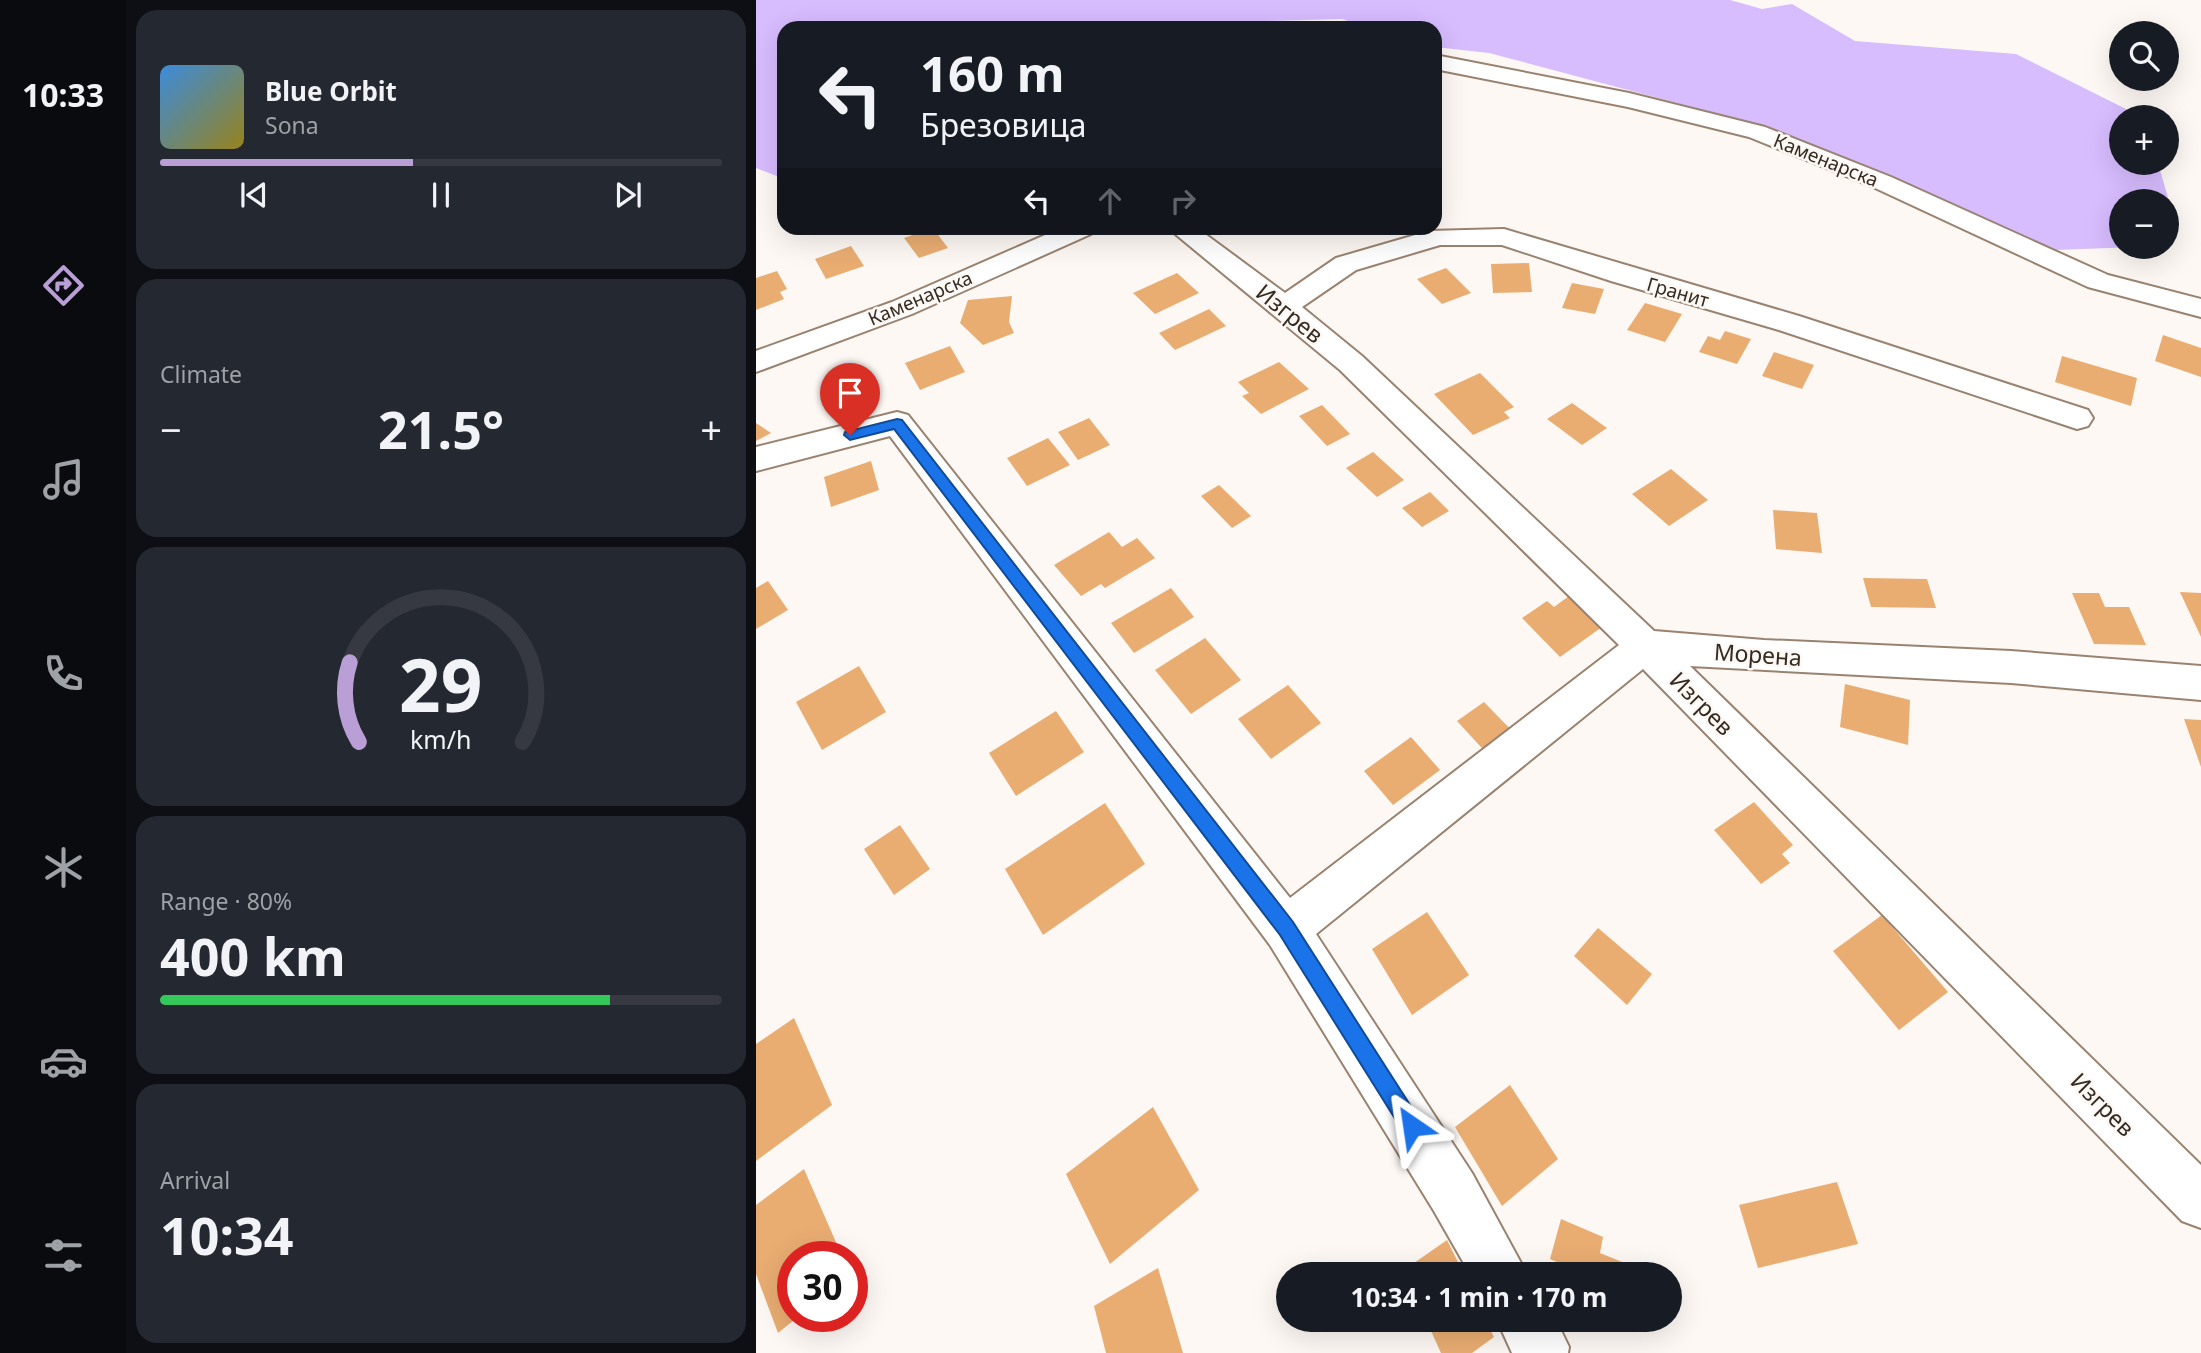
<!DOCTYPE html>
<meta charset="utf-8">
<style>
body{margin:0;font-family:"Noto Sans",sans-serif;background:#242831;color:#f1f3f6;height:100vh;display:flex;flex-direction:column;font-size:26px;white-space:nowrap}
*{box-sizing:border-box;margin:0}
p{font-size:23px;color:#9ea1a6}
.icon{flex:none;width:38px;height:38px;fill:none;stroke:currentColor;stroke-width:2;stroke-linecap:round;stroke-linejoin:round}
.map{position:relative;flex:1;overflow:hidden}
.side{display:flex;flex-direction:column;gap:10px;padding:10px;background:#0d0f14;width:630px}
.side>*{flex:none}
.hud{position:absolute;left:21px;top:21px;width:665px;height:214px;border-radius:21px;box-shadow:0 7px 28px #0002;background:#171b24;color:#f1f3f6;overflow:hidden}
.controls{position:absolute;left:1353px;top:21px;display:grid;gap:14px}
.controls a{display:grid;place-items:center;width:70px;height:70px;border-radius:50%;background:#171b24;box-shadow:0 7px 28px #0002;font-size:35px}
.speed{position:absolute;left:21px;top:1241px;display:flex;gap:14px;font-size:35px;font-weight:700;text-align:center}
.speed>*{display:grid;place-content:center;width:91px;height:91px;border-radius:50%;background:#171b24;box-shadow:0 7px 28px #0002;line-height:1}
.speed .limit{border:10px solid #d22;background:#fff;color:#111}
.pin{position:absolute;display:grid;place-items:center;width:60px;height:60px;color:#fff;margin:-72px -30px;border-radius:50% 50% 50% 0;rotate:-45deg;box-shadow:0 0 7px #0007}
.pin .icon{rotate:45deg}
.me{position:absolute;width:77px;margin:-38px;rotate:328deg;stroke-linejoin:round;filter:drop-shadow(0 0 5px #0008)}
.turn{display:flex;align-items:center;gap:24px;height:147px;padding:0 28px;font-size:32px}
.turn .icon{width:91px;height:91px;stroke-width:2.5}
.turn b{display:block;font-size:49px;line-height:60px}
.lanes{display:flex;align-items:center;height:66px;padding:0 28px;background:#0003;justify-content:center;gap:35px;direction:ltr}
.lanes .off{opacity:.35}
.big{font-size:52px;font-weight:700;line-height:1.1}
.side .tile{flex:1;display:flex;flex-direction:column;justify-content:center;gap:10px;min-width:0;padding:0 24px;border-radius:21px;background:#242831}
.side .dial{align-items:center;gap:0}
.dial svg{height:182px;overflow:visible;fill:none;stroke:#363941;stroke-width:7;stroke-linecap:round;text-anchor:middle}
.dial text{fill:#f1f3f6;stroke:none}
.song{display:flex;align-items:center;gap:21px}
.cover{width:84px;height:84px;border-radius:10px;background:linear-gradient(135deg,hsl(210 70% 55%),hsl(50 70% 35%))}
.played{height:7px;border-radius:4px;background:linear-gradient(90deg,#b99fd6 45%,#363941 45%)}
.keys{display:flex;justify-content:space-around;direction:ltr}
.heat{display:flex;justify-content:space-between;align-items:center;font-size:38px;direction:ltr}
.charge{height:10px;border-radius:5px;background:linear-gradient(90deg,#34c759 80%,#363941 0)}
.trip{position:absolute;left:520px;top:1262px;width:406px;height:70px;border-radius:35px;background:#171b24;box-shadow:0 7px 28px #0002;font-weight:700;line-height:70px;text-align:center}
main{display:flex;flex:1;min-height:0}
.tabs{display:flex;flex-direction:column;width:126px;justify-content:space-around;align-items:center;background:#090b0e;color:#9ea1a6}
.tabs .icon{width:49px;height:49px}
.tabs .on{color:#b99fd6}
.tabs b{font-size:32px;color:#f1f3f6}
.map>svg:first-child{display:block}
.green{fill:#d7bcfe}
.building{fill:#e9ad72}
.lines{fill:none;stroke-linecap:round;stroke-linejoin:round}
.minor-casing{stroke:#998370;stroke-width:4}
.minor{fill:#fff;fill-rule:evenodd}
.route{fill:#1a73e8;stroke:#114b97;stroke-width:2}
.labels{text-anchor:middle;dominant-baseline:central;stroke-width:5;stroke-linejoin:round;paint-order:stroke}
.far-street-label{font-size:19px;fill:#342b23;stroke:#fdf8f4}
.street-label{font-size:23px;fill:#342b23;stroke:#fdf8f4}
</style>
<main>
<nav class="tabs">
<b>10:33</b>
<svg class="icon on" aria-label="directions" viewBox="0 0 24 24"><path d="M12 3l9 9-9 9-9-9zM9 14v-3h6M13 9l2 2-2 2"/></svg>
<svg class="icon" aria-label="music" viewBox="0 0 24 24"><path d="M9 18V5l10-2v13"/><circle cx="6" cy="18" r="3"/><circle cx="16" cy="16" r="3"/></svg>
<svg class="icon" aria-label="phone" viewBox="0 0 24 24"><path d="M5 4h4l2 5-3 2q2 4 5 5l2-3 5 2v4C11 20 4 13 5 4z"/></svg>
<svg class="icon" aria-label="climate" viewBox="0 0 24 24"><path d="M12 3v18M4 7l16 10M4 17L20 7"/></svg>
<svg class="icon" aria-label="car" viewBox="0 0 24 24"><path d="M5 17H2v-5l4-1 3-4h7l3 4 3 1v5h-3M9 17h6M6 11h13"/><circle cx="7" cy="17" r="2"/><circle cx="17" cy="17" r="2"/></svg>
<svg class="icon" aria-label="filters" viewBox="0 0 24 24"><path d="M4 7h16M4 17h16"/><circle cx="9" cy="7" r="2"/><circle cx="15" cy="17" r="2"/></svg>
</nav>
<section class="side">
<div class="tile">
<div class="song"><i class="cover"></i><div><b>Blue Orbit</b><p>Sona</p></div></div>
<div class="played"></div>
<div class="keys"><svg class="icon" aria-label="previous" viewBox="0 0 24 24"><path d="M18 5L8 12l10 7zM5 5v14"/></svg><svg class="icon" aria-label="pause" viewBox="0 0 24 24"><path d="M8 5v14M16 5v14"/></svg><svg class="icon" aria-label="next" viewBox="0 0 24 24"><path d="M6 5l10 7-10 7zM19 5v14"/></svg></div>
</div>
<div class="tile"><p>Climate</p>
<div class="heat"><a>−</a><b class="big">21.5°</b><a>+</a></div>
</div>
<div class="tile dial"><svg viewBox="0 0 100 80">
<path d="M14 69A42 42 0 1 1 86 69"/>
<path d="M14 69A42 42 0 0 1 10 34" stroke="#b99fd6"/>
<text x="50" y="56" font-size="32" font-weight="700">29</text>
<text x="50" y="72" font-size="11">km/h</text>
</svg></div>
<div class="tile"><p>Range · 80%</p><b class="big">400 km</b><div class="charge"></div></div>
<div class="tile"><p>Arrival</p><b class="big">10:34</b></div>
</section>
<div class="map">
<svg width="1445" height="1353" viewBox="0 0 1445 1353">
<rect width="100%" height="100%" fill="#fdf8f4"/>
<polygon class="green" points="0,0 974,0 1006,9 1036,4 1099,41 1260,54 1386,117 1365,117 1365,163 1402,163 1419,222 1411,227 1410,201 1365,201 1365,247 1381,247 1299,250 1111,168 977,118 733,53 679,47 679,28 611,28 586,19 510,21 488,28 28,28 28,179 0,168"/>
<g class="building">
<polygon points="177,228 192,248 163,258 148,238"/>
<polygon points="95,246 108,266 70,279 59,259"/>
<polygon points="773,263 776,292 737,293 735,264"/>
<polygon points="690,268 715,293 686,304 661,279"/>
<polygon points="21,271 31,289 24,292 28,299 0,310 0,278"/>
<polygon points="421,273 443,293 399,314 377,293"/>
<polygon points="816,283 848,289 839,314 806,308"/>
<polygon points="256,296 253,322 258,333 227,345 204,323 212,300"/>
<polygon points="889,303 926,314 909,342 871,330"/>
<polygon points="453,309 470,326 419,350 403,333"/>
<polygon points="969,331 995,339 981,364 943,352 952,336 964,340"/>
<polygon points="1407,335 1445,348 1445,377 1399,361"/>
<polygon points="194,346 209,372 164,390 149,363"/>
<polygon points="1018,352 1058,365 1046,389 1006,376"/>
<polygon points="1306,356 1381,378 1375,406 1299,382"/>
<polygon points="523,362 553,389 505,414 486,396 493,393 482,382"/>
<polygon points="724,373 758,407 748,412 754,418 717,435 678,394"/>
<polygon points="816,403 851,428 826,445 791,419"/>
<polygon points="566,405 594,434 571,446 543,416"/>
<polygon points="333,418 354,445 322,460 302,432"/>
<polygon points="0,423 15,433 0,441"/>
<polygon points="292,438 314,465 271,486 251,458"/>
<polygon points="617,452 648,480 621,497 590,468"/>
<polygon points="115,461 123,490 75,507 68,477"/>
<polygon points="915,469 952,500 913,526 876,494"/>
<polygon points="463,485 495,516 476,528 445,496"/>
<polygon points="674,492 693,511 666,527 646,508"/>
<polygon points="1017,510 1061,513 1066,553 1020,549"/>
<polygon points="353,532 366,547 381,538 399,558 349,588 345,584 325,596 298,565"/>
<polygon points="1107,578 1171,579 1180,608 1115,607"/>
<polygon points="12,581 32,610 0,629 0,588"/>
<polygon points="415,588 438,617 378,653 355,623"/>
<polygon points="1424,592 1445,593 1445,637"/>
<polygon points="1316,593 1343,593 1349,607 1373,607 1390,645 1338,644"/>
<polygon points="813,596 846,627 804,657 766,618 791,601 798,607"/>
<polygon points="449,638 485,680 435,714 399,670"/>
<polygon points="103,666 130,712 66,750 40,702"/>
<polygon points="1089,684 1154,700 1152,745 1084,727"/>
<polygon points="532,685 565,723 515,759 482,719"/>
<polygon points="728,702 763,738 736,759 701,721"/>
<polygon points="300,711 328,752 260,796 233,753"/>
<polygon points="1428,719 1445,720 1445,767"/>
<polygon points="655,737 684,770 637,805 608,771"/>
<polygon points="998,802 1037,845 1026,854 1034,863 1005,884 958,830"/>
<polygon points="349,803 389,864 287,935 249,869"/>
<polygon points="144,825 174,869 138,895 108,849"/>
<polygon points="671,912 713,975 656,1015 616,949"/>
<polygon points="1126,915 1192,992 1143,1030 1077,951"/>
<polygon points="842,928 896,974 871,1005 818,956"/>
<polygon points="38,1018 76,1105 0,1161 0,1044"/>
<polygon points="754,1085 802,1159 746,1206 699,1127"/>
<polygon points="397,1107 443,1190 354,1264 310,1174"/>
<polygon points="48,1169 86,1256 37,1256 37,1316 43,1316 22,1333 0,1274 0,1205"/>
<polygon points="1081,1182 1102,1244 1002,1268 983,1205"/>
<polygon points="805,1219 847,1237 844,1253 896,1274 828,1274 794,1259"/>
<polygon points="691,1240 708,1274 650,1274 648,1270"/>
<polygon points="402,1268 427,1353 350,1353 338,1306"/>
<polygon points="670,1320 729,1320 738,1337 716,1353 685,1353"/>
</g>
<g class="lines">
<g class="minor-casing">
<g id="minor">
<polygon points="679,55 873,93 1009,127 1135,177 1352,275 1445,299 1445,317 1332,287 1117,187 993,137 872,107 679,69"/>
<polygon points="305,228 339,228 335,234 156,314 0,372 0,351 136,302"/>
<polygon points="412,228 441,228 529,293 580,258 673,231 748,229 1043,316 1332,410 1337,418 1332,426 1321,429 1023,330 855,281 746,245 684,245 600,270 546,307 606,356 898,631 1008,640 1255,651 1445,666 1445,700 1255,683 934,666 1445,1165 1445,1228 1426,1221 887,669 560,934 716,1173 771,1274 714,1274 678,1211 514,945 134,436 0,471 0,447 141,412 152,415 534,898 863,645 584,370"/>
<polygon points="741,1320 800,1320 813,1347 812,1353 756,1353"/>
</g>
</g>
<use href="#minor" class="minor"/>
</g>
<polygon class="route" points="141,419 146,420 537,922 663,1119 666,1126 663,1133 656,1136 648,1133 524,935 138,429 94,440 88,435 89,432"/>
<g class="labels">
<g class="far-street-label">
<text transform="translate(1070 160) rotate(22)">Каменарска</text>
<text transform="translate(922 292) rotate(16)">Гранит</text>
<text transform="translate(164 298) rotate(-23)">Каменарска</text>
</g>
<g class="street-label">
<text transform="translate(534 313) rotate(39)">Изгрев</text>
<text transform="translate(1002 654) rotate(4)">Морена</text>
<text transform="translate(946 703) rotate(45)">Изгрев</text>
<text transform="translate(1347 1104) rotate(45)">Изгрев</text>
</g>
</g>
</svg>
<div class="controls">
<a><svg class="icon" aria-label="search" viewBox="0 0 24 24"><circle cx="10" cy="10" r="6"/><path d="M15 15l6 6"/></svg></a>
<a>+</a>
<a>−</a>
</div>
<div class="speed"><div class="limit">30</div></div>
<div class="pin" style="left:94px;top:435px;background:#d93025"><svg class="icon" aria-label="arrive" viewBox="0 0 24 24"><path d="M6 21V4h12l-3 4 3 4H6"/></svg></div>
<svg class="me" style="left:656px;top:1126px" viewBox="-20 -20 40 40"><path d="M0-17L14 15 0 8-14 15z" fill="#1a73e8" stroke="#fff" stroke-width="4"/></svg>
<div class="trip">10:34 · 1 min · 170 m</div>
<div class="hud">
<div class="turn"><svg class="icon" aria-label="left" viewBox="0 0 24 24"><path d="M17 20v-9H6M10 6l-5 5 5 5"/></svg><div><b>160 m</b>Брезовица</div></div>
<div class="lanes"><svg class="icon" aria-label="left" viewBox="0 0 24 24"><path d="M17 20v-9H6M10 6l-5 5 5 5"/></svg><svg class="icon off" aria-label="ahead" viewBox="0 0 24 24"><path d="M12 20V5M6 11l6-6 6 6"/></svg><svg class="icon off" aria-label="right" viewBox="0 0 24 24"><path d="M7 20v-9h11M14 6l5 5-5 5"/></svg></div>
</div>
</div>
</main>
